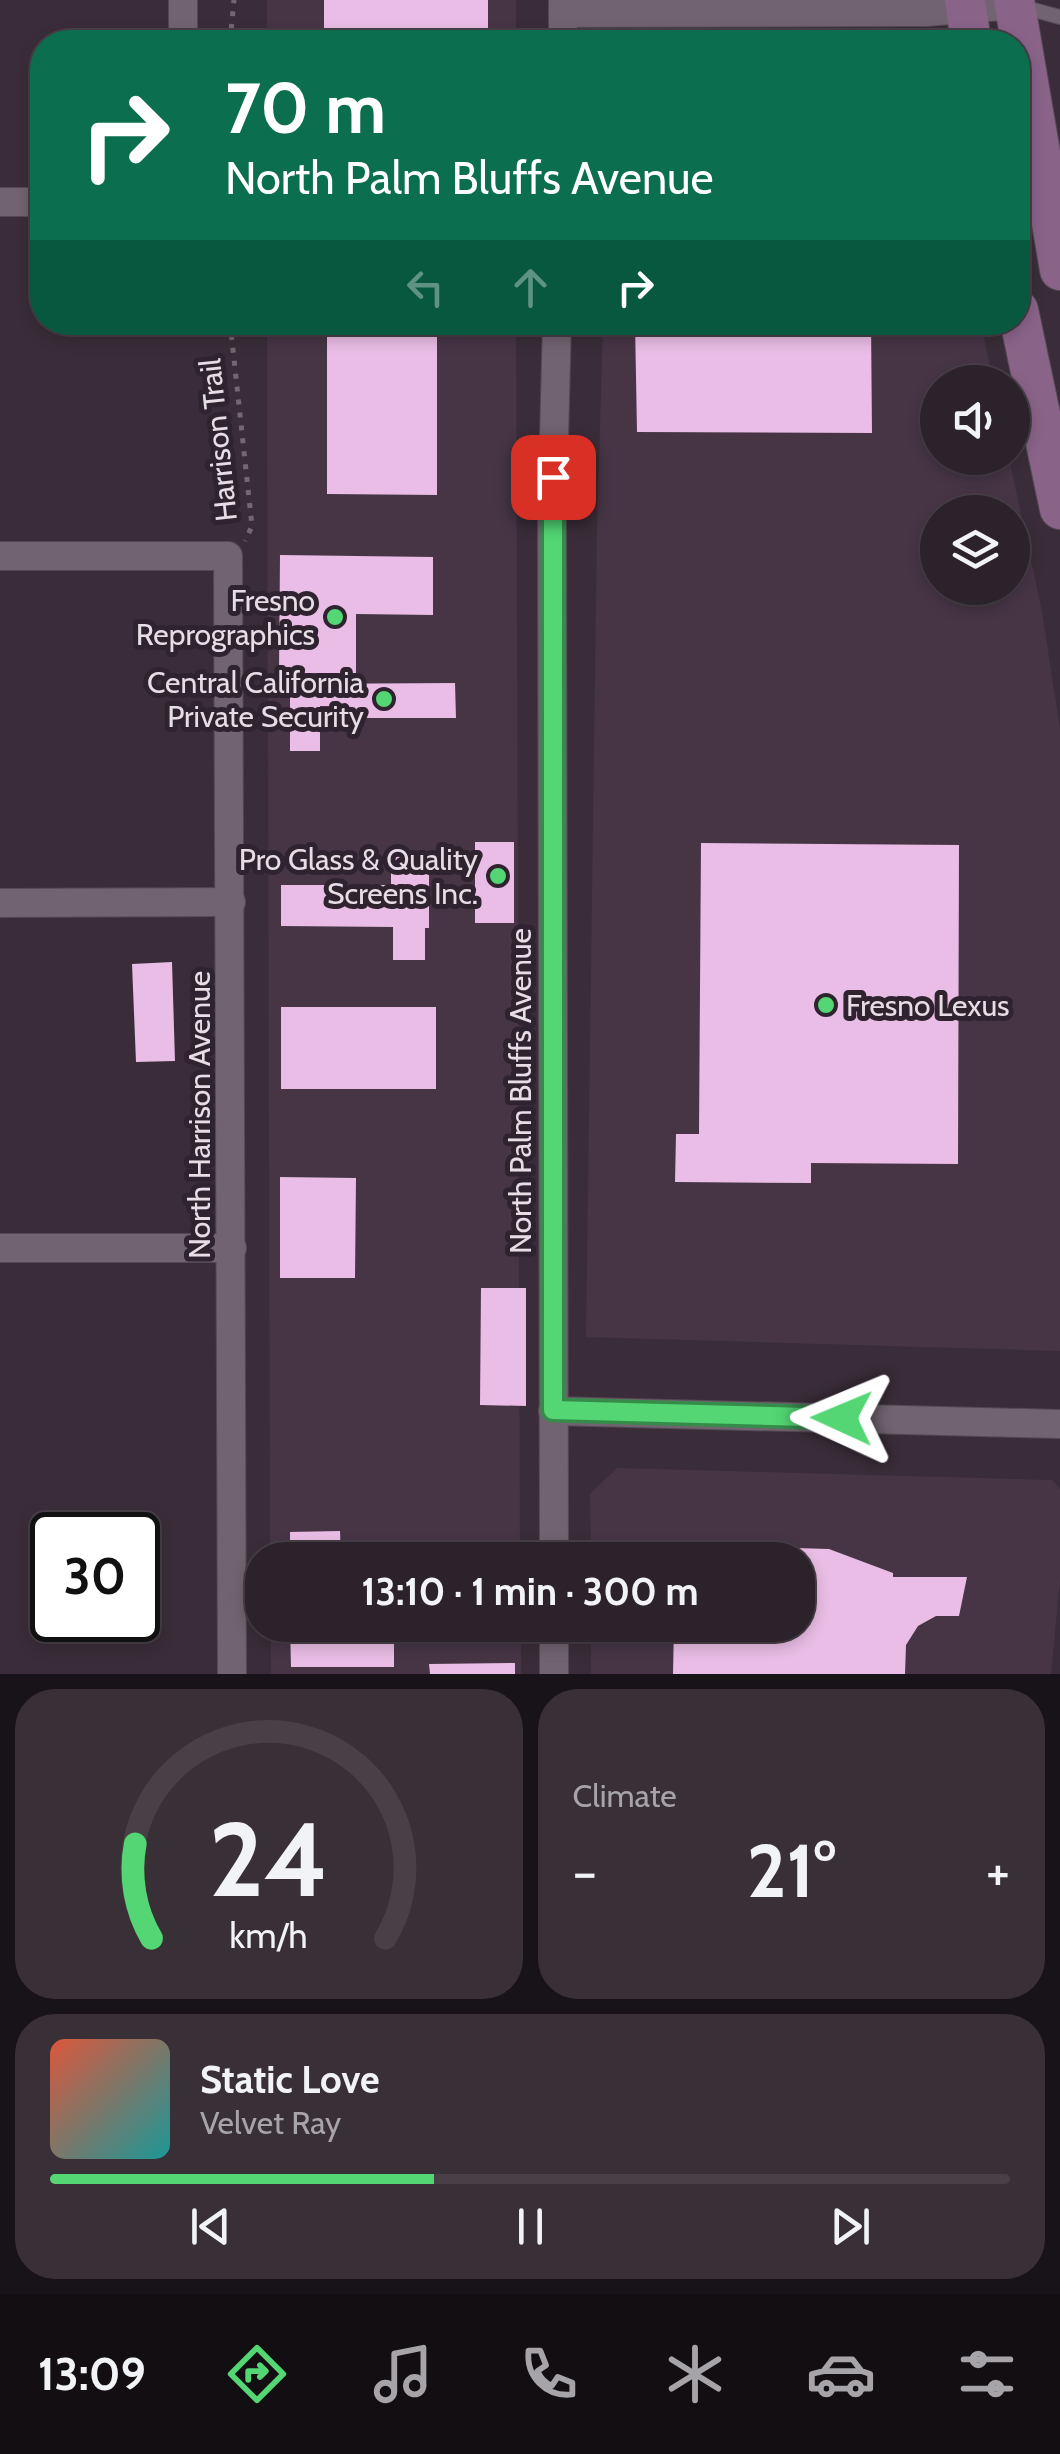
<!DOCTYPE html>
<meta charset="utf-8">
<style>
body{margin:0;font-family:Cabin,sans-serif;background:#382f37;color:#f1f3f6;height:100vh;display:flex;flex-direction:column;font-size:38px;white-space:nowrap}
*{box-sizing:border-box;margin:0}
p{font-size:32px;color:#a6a4a9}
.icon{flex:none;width:55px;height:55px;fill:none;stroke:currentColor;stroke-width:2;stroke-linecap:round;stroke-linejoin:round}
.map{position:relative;height:1674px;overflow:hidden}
.sheet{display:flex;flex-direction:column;gap:15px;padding:15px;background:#181318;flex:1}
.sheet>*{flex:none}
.guide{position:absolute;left:30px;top:30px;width:1000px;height:305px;border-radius:40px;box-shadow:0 5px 15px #0003,0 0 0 2px #483f47;background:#0b6e4f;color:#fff;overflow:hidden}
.buttons{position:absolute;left:920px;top:365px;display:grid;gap:20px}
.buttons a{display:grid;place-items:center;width:110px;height:110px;border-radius:50%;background:#2c222b;box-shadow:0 5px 15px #0003,0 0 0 2px #483f47;font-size:50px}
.speed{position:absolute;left:30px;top:1512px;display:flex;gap:20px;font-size:50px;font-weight:700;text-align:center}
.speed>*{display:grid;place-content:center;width:130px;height:130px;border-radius:50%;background:#2c222b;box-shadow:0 5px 15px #0003,0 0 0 2px #483f47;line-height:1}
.speed .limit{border:5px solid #111;border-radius:15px;background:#fff;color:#111}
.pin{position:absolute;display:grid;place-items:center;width:85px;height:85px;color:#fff;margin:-42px;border-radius:20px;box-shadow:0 5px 15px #0006}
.me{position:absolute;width:110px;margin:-55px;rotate:271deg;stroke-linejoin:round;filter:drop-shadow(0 0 8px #0008)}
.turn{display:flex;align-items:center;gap:35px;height:210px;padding:0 30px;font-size:45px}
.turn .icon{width:130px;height:130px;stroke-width:2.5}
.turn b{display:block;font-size:70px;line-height:85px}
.lanes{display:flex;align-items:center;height:95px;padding:0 30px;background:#0003;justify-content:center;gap:50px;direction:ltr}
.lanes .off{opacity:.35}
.big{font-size:75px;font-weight:800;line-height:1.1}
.sheet .tile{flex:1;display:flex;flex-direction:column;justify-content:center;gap:15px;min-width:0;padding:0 35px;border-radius:40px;background:#382f37}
.sheet .dial{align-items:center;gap:0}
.dial svg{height:260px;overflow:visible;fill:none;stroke:#483f47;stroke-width:7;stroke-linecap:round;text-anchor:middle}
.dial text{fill:#f1f3f6;stroke:none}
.song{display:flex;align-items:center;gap:30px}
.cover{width:120px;height:120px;border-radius:15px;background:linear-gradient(135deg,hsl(10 70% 55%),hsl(180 70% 35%))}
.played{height:10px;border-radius:5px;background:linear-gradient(90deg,#53d673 40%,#483f47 40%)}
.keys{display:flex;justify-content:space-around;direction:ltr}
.heat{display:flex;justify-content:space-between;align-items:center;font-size:55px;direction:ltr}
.sheet .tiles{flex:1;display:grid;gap:15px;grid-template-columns:1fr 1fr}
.tile:last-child{grid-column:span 2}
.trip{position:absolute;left:245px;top:1542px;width:570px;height:100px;border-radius:40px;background:#2c222b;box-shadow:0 5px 15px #0003,0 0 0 2px #483f47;font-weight:800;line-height:100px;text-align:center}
.dock{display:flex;height:160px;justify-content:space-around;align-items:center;background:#120e11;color:#a6a4a9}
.dock .icon{width:70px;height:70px}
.dock .current{color:#53d673}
.dock b{font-size:45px;color:#f1f3f6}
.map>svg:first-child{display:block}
.built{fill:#473546;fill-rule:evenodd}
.building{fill:#e9bde5}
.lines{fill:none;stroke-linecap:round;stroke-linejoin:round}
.lane-casing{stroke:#544953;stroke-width:16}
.street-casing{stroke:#544953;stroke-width:30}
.secondary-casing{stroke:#544953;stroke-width:42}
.path{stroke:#736772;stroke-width:5;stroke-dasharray:5 8;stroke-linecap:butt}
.lane{stroke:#716370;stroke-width:14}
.street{stroke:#716370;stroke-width:28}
.secondary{stroke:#8a6389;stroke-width:40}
.route-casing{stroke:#368b4b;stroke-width:25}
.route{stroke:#53d673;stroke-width:18}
.poi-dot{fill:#53d673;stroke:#2f232f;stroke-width:4}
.labels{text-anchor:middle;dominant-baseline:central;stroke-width:10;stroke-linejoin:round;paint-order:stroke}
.street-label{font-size:30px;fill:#e6dde5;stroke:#2f232f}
.poi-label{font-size:30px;fill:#e6dde5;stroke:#2f232f;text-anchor:end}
</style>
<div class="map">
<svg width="1060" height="1674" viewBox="0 0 1060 1674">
<rect width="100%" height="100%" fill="#3a2d39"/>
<g class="built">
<rect x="267" y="0" width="249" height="42"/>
<polygon points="267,323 516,323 520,1560 270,1560"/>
<path d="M603,323H981L993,382H938V458H1009L1042,612L1060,729V1351L586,1337L597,530ZM938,512H1012V588H938Z"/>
<polygon points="617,1468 1052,1480 1060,1489 1060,1581 1051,1674 591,1674 591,1625 798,1625 798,1560 591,1560 590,1494"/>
<rect x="271" y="1625" width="250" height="49"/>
</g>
<g class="building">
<polygon points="324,0 488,0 488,38 324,39"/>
<polygon points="327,322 437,322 437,495 327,494"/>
<polygon points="635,322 871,322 872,433 637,432"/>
<polygon points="280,555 433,557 433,615 356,614 356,673 279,673"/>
<polygon points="455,683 456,718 345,718 345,706 320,706 320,751 290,751 290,684"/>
<rect x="475" y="842" width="39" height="81"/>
<polygon points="701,843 959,845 958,1164 811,1163 811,1183 675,1182 676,1134 699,1134"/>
<polygon points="391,855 429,856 429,928 425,928 425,960 393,960 393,927 281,926 281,885 391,885"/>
<polygon points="172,962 175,1061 136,1062 132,964"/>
<rect x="281" y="1007" width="155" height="82"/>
<polygon points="280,1177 356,1178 355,1278 280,1278"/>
<polygon points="481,1288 526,1288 526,1406 480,1405"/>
<polygon points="340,1531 341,1560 290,1560 290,1532"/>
<polygon points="758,1547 829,1549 893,1573 893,1577 967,1577 959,1616 936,1616 918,1626 906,1645 905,1674 673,1674 674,1625 798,1625 798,1560 757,1560"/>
<polygon points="290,1625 394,1625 394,1667 291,1667"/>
<polygon points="515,1663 515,1674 430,1674 429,1664"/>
</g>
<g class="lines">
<g class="lane-casing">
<polyline id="lane" points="1023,7 1060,17"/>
</g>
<g class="street-casing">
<g id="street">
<polyline points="183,0 183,42"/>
<polyline points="563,0 563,42"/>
<polyline points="563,13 926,12 1015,5"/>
<polyline points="0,202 42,202"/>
<polyline points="0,556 228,556 232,1674"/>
<polyline points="0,903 231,902"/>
<polyline points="0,1248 232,1248"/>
<polyline points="553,1411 1060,1424"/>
<polyline points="554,1560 552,515 557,322"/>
<polyline points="554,1625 554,1674"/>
</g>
</g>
<g class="secondary-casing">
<g id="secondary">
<polyline points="965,0 971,42"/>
<polyline points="1014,0 1060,270"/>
<polyline points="1018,310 1060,509"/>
</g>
</g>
<g class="path">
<polyline points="230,42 234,0"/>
<polyline points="230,322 252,526 245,541"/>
</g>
<use href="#lane" class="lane"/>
<use href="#street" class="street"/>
<use href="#secondary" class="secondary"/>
</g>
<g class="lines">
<g class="route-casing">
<polyline id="route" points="553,477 553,1410 842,1418"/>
</g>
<use href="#route" class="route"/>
</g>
<g class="poi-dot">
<circle cx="335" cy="617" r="10"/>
<circle cx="384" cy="699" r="10"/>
<circle cx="498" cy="876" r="10"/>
<circle cx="826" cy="1005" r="10"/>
</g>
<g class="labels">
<g class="street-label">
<text transform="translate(218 440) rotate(-96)">Harrison Trail</text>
<text transform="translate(520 1091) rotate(-90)">North Palm Bluffs Avenue</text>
<text transform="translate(199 1115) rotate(-90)">North Harrison Avenue</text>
</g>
<g class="poi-label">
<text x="315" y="600">Fresno<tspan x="315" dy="34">Reprographics</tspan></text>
<text x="364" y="682">Central California<tspan x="364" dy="34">Private Security</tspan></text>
<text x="478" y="859">Pro Glass &amp; Quality<tspan x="478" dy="34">Screens Inc.</tspan></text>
<text x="846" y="1005" text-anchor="start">Fresno Lexus</text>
</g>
</g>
</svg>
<div class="buttons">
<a><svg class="icon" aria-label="sound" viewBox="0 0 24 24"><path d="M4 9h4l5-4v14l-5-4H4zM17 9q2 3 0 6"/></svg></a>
<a><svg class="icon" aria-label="layers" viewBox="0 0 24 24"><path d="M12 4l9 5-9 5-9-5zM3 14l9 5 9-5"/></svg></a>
</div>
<div class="speed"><div class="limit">30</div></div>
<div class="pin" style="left:553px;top:477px;background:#d93025"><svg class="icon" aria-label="arrive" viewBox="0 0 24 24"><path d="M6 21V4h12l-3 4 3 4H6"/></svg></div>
<svg class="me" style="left:842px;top:1418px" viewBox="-20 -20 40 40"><path d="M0-17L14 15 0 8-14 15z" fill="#53d673" stroke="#fff" stroke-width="4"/></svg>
<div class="trip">13:10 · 1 min · 300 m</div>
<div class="guide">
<div class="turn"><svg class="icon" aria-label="right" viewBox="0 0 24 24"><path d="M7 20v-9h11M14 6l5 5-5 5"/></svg><div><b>70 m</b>North Palm Bluffs Avenue</div></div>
<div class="lanes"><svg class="icon off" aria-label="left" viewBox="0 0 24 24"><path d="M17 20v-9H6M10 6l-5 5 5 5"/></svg><svg class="icon off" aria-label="ahead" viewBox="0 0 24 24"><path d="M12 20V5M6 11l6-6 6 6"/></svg><svg class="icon" aria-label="right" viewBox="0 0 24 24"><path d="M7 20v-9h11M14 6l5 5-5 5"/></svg></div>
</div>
</div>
<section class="sheet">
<div class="tiles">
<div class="tile dial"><svg viewBox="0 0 100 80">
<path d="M14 69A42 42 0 1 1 86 69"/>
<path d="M14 69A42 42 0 0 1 9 40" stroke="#53d673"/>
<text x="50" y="56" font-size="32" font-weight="700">24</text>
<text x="50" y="72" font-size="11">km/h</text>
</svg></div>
<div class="tile"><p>Climate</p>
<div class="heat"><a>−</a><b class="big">21°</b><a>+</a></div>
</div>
<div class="tile">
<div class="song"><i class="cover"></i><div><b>Static Love</b><p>Velvet Ray</p></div></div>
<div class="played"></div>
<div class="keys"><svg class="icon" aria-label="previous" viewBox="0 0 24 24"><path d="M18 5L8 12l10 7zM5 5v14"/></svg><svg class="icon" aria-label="pause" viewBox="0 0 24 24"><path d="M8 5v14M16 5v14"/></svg><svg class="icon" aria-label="next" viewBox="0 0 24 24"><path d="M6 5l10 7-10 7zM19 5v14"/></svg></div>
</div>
</div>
</section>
<nav class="dock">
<b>13:09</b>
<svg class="icon current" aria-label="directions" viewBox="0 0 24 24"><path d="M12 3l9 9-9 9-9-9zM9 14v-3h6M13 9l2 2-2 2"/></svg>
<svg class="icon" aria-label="music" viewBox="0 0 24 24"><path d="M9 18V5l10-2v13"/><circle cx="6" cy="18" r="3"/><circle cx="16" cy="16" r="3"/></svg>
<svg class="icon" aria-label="phone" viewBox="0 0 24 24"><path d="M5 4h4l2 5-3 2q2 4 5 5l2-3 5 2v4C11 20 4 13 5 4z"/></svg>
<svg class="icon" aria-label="climate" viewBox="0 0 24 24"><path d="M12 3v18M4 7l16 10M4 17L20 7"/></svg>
<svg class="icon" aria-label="car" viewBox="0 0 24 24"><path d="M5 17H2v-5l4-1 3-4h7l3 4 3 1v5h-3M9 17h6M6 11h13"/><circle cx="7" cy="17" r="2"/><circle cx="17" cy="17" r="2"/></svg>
<svg class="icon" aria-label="filters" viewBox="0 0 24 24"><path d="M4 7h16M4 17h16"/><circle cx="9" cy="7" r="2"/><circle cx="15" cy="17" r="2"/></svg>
</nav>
